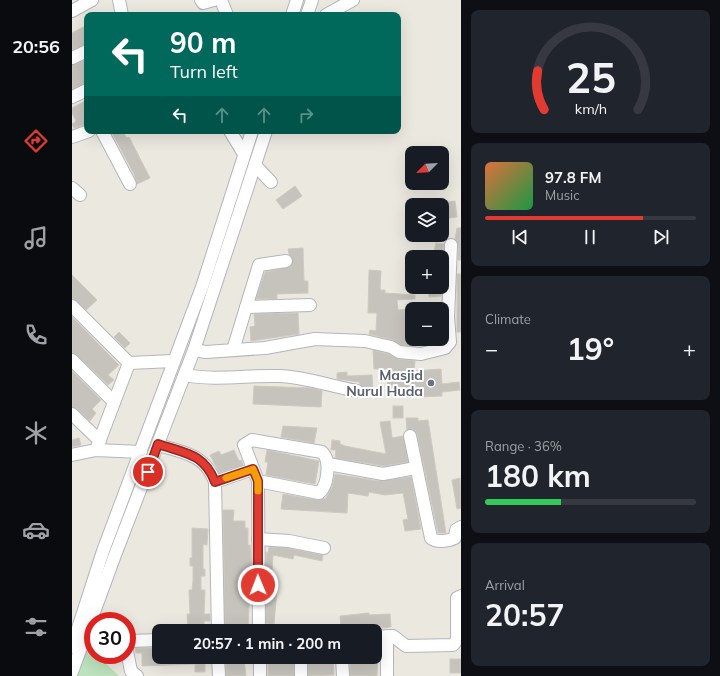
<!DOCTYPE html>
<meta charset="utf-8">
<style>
body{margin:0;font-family:Mulish,sans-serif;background:#20242c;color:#f1f3f6;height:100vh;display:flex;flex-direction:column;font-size:15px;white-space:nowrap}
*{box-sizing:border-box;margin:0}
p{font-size:13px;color:#9ea1a6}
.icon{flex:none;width:22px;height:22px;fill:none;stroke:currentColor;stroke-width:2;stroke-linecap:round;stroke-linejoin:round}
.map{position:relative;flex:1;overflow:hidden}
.sheet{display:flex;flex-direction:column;gap:10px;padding:10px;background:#0d0f14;width:259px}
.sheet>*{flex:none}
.banner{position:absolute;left:12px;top:12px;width:317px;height:122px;border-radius:8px;box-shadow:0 4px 16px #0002;background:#00695c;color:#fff;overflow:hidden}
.needle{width:26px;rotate:246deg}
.buttons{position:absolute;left:333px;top:146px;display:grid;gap:8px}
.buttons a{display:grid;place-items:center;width:44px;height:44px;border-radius:8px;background:#171b24;box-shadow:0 4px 16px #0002;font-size:20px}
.speed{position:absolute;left:12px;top:612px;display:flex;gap:8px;font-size:20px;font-weight:700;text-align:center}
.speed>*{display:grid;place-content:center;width:52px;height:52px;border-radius:50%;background:#171b24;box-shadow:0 4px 16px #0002;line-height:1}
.speed .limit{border:6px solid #d22;background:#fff;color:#111}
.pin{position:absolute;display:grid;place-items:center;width:34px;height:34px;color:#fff;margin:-17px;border:2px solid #fff;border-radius:50%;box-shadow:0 1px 4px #0007}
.me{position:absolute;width:44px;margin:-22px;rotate:359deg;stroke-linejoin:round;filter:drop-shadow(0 0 3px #0008)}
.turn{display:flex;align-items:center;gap:14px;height:84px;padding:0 20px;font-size:18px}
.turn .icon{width:52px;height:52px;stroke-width:2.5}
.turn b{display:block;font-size:28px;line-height:34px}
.lanes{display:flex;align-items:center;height:38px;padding:0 20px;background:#0003;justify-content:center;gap:20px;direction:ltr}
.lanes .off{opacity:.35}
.big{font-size:30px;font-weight:700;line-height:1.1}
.sheet .tile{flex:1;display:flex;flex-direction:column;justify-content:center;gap:6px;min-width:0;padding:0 14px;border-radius:8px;background:#20242c}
.sheet .dial{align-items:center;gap:0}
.dial svg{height:104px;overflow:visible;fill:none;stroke:#363941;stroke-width:7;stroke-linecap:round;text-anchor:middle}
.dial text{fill:#f1f3f6;stroke:none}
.song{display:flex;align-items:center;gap:12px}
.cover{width:48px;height:48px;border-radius:6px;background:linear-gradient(135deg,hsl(20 70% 55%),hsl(140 70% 35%))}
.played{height:4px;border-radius:2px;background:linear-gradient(90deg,#e13a31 75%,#363941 75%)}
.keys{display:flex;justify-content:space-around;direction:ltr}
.heat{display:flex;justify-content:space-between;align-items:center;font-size:22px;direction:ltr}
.charge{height:6px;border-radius:3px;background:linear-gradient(90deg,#34c759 36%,#363941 0)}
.trip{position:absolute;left:80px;top:624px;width:230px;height:40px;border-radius:8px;background:#171b24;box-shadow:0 4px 16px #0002;font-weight:700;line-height:40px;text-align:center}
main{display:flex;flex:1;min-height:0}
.dock{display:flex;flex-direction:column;width:72px;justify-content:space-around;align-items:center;background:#090b0e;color:#9ea1a6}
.dock .icon{width:28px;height:28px}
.dock .active{color:#e13a31}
.dock b{font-size:18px;color:#f1f3f6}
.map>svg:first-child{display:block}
.green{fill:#bee2bd}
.building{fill:#c6c3bd;stroke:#cfcabf}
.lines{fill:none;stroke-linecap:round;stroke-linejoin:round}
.minor-casing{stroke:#b3b6ba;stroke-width:14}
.minor{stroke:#fff;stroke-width:12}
.route-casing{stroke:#922620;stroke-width:10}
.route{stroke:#e13a31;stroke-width:7}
.slow{stroke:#f59e0b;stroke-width:7}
.worship-dot{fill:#6b7280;stroke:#fff;stroke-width:1.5}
.labels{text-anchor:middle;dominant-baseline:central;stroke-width:4;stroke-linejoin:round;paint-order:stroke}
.worship-label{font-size:14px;font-weight:bold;fill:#5b616d;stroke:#fff;text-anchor:end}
</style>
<main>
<nav class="dock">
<b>20:56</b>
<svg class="icon active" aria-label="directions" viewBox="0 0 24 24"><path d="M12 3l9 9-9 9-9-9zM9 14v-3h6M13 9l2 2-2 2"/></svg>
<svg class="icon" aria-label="music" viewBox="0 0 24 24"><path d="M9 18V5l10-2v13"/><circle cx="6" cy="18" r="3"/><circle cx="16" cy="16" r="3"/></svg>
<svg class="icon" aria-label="phone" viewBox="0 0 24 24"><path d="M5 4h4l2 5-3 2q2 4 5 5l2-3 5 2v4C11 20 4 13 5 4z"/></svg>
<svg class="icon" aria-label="climate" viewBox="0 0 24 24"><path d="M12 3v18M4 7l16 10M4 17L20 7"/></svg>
<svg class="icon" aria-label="car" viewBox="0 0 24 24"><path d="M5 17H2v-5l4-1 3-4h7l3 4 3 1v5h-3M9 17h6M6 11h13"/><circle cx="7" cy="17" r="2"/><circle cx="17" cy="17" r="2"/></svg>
<svg class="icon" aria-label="filters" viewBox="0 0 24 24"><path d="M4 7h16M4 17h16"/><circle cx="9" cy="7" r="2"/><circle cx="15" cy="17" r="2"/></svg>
</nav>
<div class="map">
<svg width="389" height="676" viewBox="0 0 389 676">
<rect width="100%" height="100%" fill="#ebe8e0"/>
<polygon class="green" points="12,643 21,651 21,655 25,655 47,676 0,676"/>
<g class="building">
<polygon points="15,25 15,44 0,50 0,33"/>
<polygon points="15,59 15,83 0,89 0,65"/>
<polygon points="15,100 15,124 2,128 0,124 4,121 0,113 0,108"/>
<polygon points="39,131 50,131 55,138 57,137 78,178 65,184 62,174"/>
<polygon points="223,186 230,196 211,209 204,200"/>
<polygon points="383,201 385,217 370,219 370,207 374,207 374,202"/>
<polygon points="385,228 389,228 389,260 386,260 386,245 383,239"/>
<polygon points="364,243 372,244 371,258 361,256"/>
<polygon points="231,248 232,281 236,281 236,293 205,294 205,299 184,299 193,272 218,267 221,260 217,254 216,249"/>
<polygon points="297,270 309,271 308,290 313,290 313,293 343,295 343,299 325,300 326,310 339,309 340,339 345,339 344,346 329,345 321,340 297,334 298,330 304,331 305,313 296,313"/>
<rect x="385" y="274" width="4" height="58"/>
<polygon points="0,275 25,300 14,310 0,298"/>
<polygon points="356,287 370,287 369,296 357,297"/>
<polygon points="226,313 227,334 179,341 178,327 183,326 182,314"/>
<polygon points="0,317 47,365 36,375 42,380 36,385 5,355 0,353"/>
<polygon points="47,332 58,343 53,348 42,337"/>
<polygon points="301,350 316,354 326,359 343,361 342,371 369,369 370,384 387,382 388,390 370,392 370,396 348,397 348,391 315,388 317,369 302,369"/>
<polygon points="0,371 29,400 20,409 24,413 18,421 5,409 0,407"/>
<polygon points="275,372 275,376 300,375 301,391 292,391 287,382 265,379 265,373"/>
<polygon points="182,386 240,388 250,391 249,407 181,404"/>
<rect x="321" y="406" width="10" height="12"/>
<polygon points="334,418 346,418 346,421 356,420 374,533 366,533 345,434 341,429 335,430"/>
<polygon points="318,421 320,438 331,436 336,462 312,466 263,458 264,450 259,450 260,440 268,441 268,444 273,446 314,454 308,422"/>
<polygon points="211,426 245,428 242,443 209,437"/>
<polygon points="7,438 9,445 0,447 0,440"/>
<polygon points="162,450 167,461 169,460 171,465 147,473 138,455 147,451 149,455"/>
<polygon points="195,450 247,461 243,484 194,475 196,462 193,462"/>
<polygon points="263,474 306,481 339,477 349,529 333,531 331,520 336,519 331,493 313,495 297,492 296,496 276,493 275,513 209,509 211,494 246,500 254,498 260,487"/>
<polygon points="388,478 389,508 385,509 380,480"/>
<polygon points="151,510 162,510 161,521 173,521 173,528 176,528 176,545 178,545 179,560 176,631 163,630 164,627 153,627"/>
<polygon points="120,528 136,529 135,545 131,544 131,569 133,569 133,576 129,576 129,590 133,590 132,614 138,614 138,621 132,621 132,627 116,628 115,614 118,614 117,590 120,590 121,581 121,566 118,566 118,558 120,558"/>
<polygon points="197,547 216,548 251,555 250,561 222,555 221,559 201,555 199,590 205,590 202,624 194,623 194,552 196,553"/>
<polygon points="297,613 297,615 318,614 319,627 310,628 310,626 300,626 269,628 268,616"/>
<polygon points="63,648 87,648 87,657 133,657 133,672 123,672 123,664 70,666 70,653 64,653"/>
<polygon points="196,657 218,657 218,659 222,659 222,676 196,676"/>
<polygon points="261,657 262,675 236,676 236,658"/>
<polygon points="278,657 306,657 305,676 278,676"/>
<polygon points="172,659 174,676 154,676 154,660"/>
<rect x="378" y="659" width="11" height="14"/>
</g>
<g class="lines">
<g class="minor-casing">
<g id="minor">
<polyline points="47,0 50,15"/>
<polyline points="129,0 131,3 142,0"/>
<polyline points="149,0 155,15"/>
<polyline points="0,11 20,0"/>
<polyline points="220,15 225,0"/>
<polyline points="235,15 240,0"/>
<polyline points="254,15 281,0"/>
<polyline points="0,58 15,51"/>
<polyline points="0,97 15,90"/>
<polyline points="30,131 58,184"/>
<polyline points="158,131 172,154"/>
<polyline points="0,137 17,131"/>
<polyline points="183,165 199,182"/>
<polyline points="0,188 8,195"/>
<polyline points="0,306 57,363 24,450"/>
<polyline points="174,307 238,305"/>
<polyline points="122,350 134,352 193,348 243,339 293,341 319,347 327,352 349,354 373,348 378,342 376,317 379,245"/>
<polyline points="161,350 187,265 214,261"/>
<polyline points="0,360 42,402"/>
<polyline points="57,363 101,361"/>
<path d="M113,375C143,381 176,375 207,376C234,377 258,386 285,391"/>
<polyline points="0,414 28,441"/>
<path d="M338,436L359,538C364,543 377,541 383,538L384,530L389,527"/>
<path d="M87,445C112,453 133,454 143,482L146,631"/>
<polyline points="0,455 24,450 69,452"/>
<polyline points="256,464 311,474 344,468"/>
<path d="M186,481L247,493C256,486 259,460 250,452L180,440L172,445L186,481L187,631"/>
<polyline points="143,482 181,469"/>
<polyline points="186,539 217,541 252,548"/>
<polyline points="315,636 315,676"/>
<polyline points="303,637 321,636 334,646 381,645 385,640 385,598 389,596"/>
<polyline points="55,643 57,641 87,640"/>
<polyline points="0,647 31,551 130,287 180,131"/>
<polyline points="55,651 59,671 65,676"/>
<polyline points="146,657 147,676"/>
<polyline points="188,657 188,676"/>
<polyline points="229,657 229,676"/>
<polyline points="270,657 271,676"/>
<polyline points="0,672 43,555 122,350 194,131"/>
</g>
</g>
<use href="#minor" class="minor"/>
</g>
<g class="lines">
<g class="route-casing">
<path id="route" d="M76,472L86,444C112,453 132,453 143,482L181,469L186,481V585"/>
</g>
<use href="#route" class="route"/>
<polyline class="slow" points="154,478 181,469 186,481 186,491"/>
</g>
<circle class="worship-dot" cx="359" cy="383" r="4"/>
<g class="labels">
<g class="worship-label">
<text x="351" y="375">Masjid<tspan x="351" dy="16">Nurul Huda</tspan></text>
</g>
</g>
</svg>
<div class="buttons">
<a><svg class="needle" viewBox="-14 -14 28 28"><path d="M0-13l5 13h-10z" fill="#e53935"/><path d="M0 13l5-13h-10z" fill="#9ea1a6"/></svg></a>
<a><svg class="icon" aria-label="layers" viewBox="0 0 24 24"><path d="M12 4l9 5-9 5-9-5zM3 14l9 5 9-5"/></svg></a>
<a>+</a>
<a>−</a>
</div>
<div class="speed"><div class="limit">30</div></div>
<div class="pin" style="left:76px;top:472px;background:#d93025"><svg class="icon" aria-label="arrive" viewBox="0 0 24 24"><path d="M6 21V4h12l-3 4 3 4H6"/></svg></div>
<svg class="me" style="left:186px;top:585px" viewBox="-20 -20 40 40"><circle r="17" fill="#e13a31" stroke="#fff" stroke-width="3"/><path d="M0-11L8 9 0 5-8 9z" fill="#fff"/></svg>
<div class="trip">20:57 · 1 min · 200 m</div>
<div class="banner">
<div class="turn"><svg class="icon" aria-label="left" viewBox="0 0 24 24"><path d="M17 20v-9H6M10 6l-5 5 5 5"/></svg><div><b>90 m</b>Turn left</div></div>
<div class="lanes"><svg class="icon" aria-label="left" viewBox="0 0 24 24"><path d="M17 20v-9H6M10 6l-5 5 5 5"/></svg><svg class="icon off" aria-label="ahead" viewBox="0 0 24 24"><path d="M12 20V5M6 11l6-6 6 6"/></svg><svg class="icon off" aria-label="ahead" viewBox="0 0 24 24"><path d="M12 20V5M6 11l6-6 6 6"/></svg><svg class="icon off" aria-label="right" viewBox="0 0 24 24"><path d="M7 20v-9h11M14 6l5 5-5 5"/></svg></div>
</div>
</div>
<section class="sheet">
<div class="tile dial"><svg viewBox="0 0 100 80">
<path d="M14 69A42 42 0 1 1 86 69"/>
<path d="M14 69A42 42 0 0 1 9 39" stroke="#e13a31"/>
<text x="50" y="56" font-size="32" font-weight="700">25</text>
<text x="50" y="72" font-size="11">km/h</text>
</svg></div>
<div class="tile">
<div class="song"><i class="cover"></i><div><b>97.8 FM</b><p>Music</p></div></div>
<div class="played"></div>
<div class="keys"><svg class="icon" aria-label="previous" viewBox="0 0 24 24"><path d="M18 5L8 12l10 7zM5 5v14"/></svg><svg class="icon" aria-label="pause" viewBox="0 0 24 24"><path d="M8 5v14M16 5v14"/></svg><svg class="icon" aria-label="next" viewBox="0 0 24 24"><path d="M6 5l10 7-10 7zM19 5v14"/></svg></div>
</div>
<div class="tile"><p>Climate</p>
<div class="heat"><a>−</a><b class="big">19°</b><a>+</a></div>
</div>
<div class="tile"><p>Range · 36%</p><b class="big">180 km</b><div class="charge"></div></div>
<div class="tile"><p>Arrival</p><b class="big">20:57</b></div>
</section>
</main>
